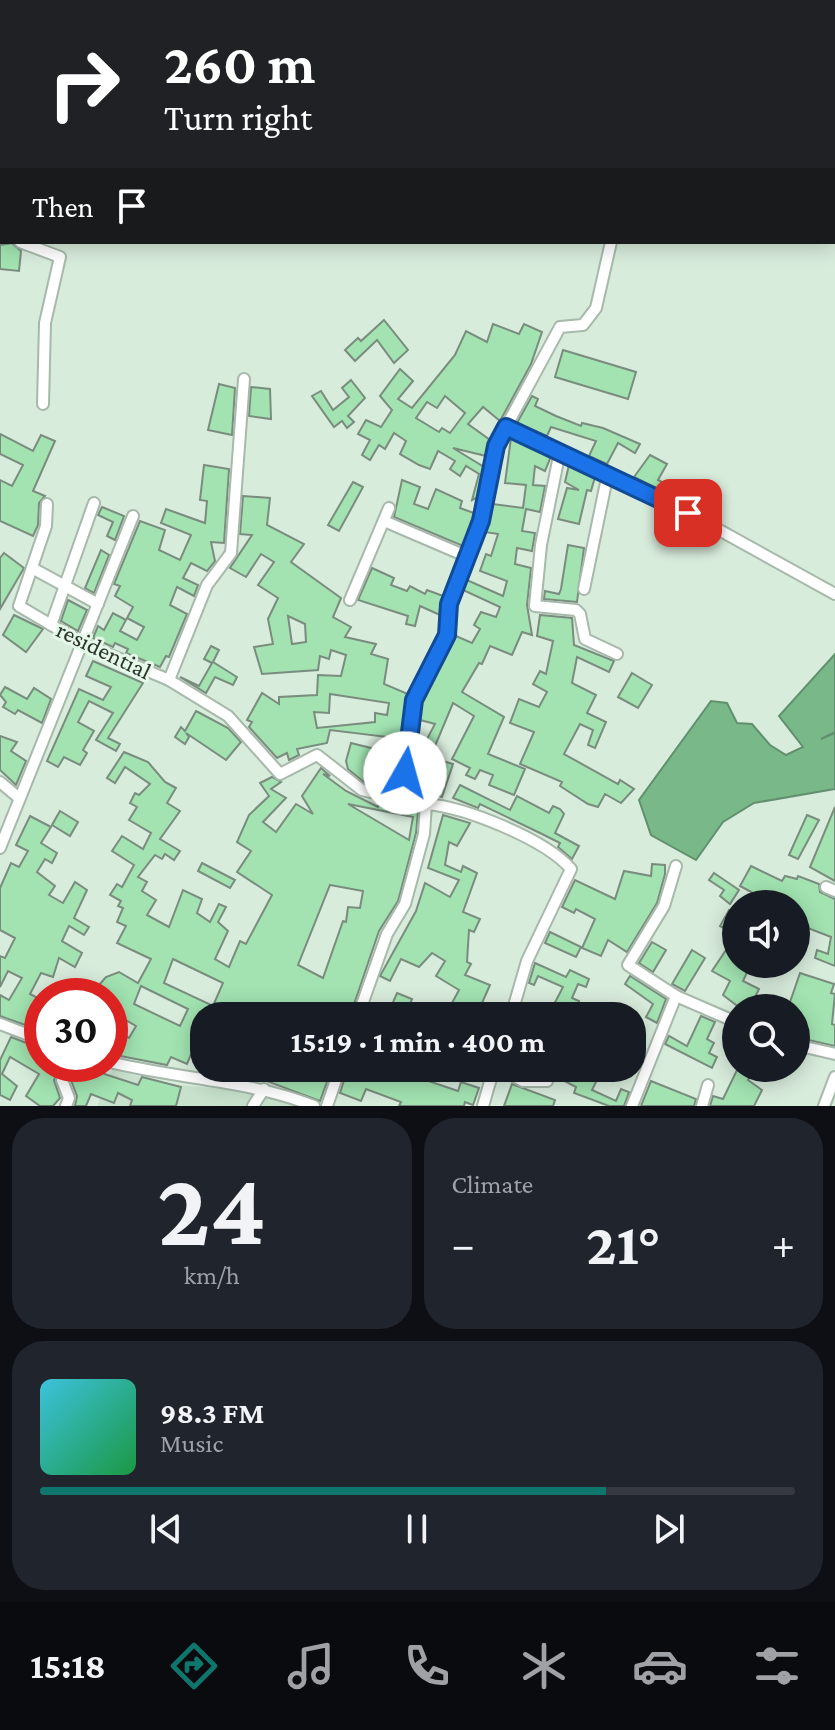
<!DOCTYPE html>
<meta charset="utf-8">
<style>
body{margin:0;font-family:"Crimson Pro",serif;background:#20242c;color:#f1f3f6;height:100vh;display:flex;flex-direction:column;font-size:30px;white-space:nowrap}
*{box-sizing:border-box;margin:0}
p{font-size:26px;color:#9ea1a6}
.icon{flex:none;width:44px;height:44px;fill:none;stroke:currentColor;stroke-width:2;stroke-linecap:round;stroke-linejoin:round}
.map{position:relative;height:1106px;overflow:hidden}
.side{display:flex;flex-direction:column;gap:12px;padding:12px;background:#0d0f14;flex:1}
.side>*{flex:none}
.top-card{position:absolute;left:0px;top:0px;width:836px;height:244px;box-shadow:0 4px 20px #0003;background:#202124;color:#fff;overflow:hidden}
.buttons{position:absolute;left:722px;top:890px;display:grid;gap:16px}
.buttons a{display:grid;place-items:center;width:88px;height:88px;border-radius:50%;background:#171b24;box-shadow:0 4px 20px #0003;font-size:40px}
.speed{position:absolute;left:24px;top:978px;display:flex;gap:16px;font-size:40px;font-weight:700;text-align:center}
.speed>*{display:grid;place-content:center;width:104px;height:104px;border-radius:50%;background:#171b24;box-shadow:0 4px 20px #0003;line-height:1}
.speed .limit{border:12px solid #d22;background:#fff;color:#111}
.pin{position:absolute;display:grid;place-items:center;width:68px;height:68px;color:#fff;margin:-34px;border-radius:16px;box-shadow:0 4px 12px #0006}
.me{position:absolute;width:88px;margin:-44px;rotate:7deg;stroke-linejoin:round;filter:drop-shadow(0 0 6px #0008)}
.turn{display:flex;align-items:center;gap:28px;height:168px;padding:0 32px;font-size:36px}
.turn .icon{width:104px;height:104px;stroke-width:2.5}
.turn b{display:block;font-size:56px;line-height:68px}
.then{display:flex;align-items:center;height:76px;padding:0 32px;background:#0003;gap:16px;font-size:30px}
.big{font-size:60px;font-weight:700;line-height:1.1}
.side .card{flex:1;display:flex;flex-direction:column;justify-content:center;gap:12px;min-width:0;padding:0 28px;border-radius:32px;background:#20242c}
.side .dial{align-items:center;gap:0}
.dial b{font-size:104px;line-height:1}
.song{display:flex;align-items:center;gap:24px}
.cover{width:96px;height:96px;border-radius:12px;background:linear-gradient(135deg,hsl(190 70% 55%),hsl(140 70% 35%))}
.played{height:8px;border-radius:4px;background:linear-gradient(90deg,#0f766e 75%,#363941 75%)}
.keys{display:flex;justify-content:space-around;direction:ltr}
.heat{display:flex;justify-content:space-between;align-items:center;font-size:44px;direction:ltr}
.side .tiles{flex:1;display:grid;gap:12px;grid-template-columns:1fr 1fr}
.card:last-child{grid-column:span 2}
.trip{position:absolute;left:190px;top:1002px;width:456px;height:80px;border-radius:32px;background:#171b24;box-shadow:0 4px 20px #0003;font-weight:700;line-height:80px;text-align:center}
.menu{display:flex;height:128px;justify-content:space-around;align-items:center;background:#090b0e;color:#9ea1a6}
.menu .icon{width:56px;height:56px}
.menu .active{color:#0f766e}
.menu b{font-size:36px;color:#f1f3f6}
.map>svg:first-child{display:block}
.built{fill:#c7e1cc}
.water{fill:#79b889;stroke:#62906e;stroke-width:2}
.building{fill:#a2e3b1;stroke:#7a8c7e;stroke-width:2;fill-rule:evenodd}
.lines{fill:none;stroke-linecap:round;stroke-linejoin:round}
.minor-casing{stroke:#a6b9aa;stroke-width:14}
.minor{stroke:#fff;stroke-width:10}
.route-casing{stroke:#114b97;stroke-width:20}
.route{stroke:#1a73e8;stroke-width:14}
.labels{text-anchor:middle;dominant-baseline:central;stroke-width:6;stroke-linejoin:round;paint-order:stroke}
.street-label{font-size:24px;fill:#2d342e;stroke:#e5f9e9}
</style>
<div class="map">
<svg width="835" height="1106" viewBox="0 0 835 1106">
<rect width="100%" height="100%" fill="#d8ecdc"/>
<polygon class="built" points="112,1070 176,1085 262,1092 299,1106 97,1106"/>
<polygon class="water" points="835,654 835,732 821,739 835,733 835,789 754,803 723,822 696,860 651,835 639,800 711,701 727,703 737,723 752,724 770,745 786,755 803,747 779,716"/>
<g class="building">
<polygon points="12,243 21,251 19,271 0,269 0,245"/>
<polygon points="384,320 408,350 394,363 377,340 355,361 345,350 358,338 361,341"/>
<path d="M493,324L519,334L524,324L542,332L531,364L500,421L483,407L468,424L490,440L486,456L453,448L484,467L478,497L472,500L479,474L466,466L460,476L450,469L455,461L438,451L430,469L419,465L400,454L406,441L394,433L385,449L379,445L370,460L362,455L370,440L358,434L366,420L381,427L392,410L380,396L400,369L413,381L398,399L412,408L455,355L466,331L487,342ZM445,396L465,413L450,433L442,428L439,432L416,418L427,402L437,408Z"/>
<polygon points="563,350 636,372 628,399 555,377"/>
<polygon points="351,380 365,398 348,416 354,422 347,428 342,421 334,427 312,396 321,391 333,410 349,397 342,388"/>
<polygon points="219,384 235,388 232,435 208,430"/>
<polygon points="251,387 270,389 271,419 249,416"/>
<polygon points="532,396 538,399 535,406 556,416 581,426 582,423 603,428 640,444 635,453 618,443 607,464 589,456 596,441 551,427 547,436 517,423"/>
<polygon points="0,434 33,451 41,435 55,441 33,491 45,496 39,503 38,525 33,536 0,521 0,480 12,486 23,465 0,454"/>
<polygon points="511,438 551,456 545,471 535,466 533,485 545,486 540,512 526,509 522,531 535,533 532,551 517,548 515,564 531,568 527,605 532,635 522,632 512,655 490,646 482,664 479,663 462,692 504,717 488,754 525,769 514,795 489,785 493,775 480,770 475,779 466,775 470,768 452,759 474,716 453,703 435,746 426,741 435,724 420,720 422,702 456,636 472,643 480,629 474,625 481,612 496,617 500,607 463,590 467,580 503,596 507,581 480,571 486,554 491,556 498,534 485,532 493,504 523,508 526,485 505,483"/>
<polygon points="650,455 667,464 658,480 682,492 679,499 634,477"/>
<polygon points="204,465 229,469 224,543 211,542 215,561 207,571 191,563 183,578 198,585 194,596 177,587 170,605 187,614 169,657 166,656 160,667 126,653 128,649 115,643 113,647 93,638 98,626 104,630 113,613 126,620 120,631 137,640 144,627 127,618 133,607 115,596 120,586 114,584 140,521 165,530 159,550 180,560 191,535 161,523 166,509 205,523 207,501 200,500"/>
<polygon points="569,465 595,477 591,491 587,490 579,524 558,519 567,488 579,490 565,482"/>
<polygon points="402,480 420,487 414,504 428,509 436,489 462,501 460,508 474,513 463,546 394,517"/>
<polygon points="353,482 363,487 339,531 328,525"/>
<path d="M243,496L270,498L267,525L304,544L291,562L341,598L333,617L351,627L345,637L376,644L371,654L388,659L384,684L408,694L400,748L394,747L396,738L330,730L327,743L297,749L299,755L289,760L287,753L277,758L249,727L252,722L247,720L262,693L279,704V697L317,695L318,675L341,676L346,655L331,650L329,659L320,656L318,670L262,674L254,647L273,644L268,619L278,598L258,585L274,562L261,554L246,577L230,568L252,535L240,534ZM288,616L305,624L306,642L292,644ZM330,694L389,703L387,715L375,713V722L317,728L314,712L329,713Z"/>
<polygon points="102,507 124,516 115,540 107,536 113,522 98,515"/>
<polygon points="568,545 584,548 577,602 544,599 545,591 559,594 561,589"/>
<polygon points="101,550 109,555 94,593 85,588"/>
<polygon points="4,553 24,568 0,609 0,558"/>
<polygon points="372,568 394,578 391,585 407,591 410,586 425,594 427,590 443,596 440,615 420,606 415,626 406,624 408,616 358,600"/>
<polygon points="68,600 87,610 78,631 61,621"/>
<polygon points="14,615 43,629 26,652 3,635"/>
<polygon points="540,615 572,618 574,645 614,661 609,672 577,657 572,683 596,695 587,713 606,722 595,748 588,745 593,730 580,724 564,754 618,784 620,780 634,789 621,803 605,794 598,807 588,804 560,786 562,782 520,764 534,732 510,723 519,699 539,707 547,692 533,684 540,671 546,674 553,641 537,636"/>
<polygon points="211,646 219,650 213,662 237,677 233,685 215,677 206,693 180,677 199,686 212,663 204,659"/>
<polygon points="93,661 143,683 108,738 120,744 116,751 96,740 113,713 89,701 78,722 94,731 83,750 87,753 80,765 64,757 58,767 47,761 79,689 103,700 111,687 86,676"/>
<polygon points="632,673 652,685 638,708 618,697"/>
<polygon points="5,687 27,699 34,688 51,699 42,723 18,710 15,714 3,707 6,702 0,695"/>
<polygon points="196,711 228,728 241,742 226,760 186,733 189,737 185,744 175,737 181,727 185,731"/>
<polygon points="0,736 17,742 11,751 26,761 16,785 0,770"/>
<polygon points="351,743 375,749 371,765 390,770 385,787 365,783 348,769 346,761"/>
<path d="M124,752L148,762L165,782L176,788L167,803L180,811L160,839L180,851L174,860L165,854L162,859L155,855L138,877L147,882L142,891L156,900L147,915L169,927L183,890L202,899L197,913L210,922L219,904L226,907L218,922L228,931L215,959L229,967L240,941L246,944L272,895L237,872L251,851L237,842L249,815L269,796L260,783L272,777L281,782L271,789L286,798L263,822L276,832L296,804L313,814L302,796L321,768L330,776L323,774L346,791L378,807L379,803L418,811L416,833L398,901L379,931L350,1016H204V1057L192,1052L187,1064L171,1057L167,1065L110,1054V1028L129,1038L136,1026L117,1015L110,1026V996H99V985L106,977L119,972L138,983L151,959L117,943L126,926L117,922L123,908L118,906L121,901L110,895L117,884L122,887L134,865L112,851L122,836L143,849L151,833L129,820L137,807L130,803L135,793L139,795L150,784L125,767L115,783L107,778ZM348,804L413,817L409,840ZM330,885L363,891L360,908L348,907L346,922L343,921L323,978L298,965ZM173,959L223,983L213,1006L164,983ZM141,986L188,1009L180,1026L134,1004Z"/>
<polygon points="439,760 453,764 442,797 433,794"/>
<polygon points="460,785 510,810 517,796 549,813 553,806 560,809 564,814 555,833 579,846 572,859 558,847 560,843 540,833 480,804 478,808 453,798"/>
<polygon points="835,807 835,881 810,867"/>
<polygon points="60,811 78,822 70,836 52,825"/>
<polygon points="443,815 470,823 457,846 449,842 445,865 461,872 463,866 477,873 463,912 480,919 474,932 469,930 467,962 471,964 465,975 490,985 482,1003 504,1011 503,1016 479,1016 452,1003 459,990 436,976 445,961 432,953 419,967 401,959 390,981 380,976 416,911 425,883 450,897 459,880 428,868"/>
<polygon points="807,815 819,820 798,859 789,855"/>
<polygon points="30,816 51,827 41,843 57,853 52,863 45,859 37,872 55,886 49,895 63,903 75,882 87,890 74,918 89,927 84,935 69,926 62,941 82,953 75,967 59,958 53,977 41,973 30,994 42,1000 42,1031 0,1016 0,995 9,1000 22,978 8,971 0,987 0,956 5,958 15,938 0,930 0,888 11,863 19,867 28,851 16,845"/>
<polygon points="202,863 235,880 230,888 198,871"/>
<polygon points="652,864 665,865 665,874 657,903 627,952 608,940 601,956 582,948 595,919 576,909 574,913 562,907 575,880 615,899 624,871 651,876"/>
<polygon points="751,866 782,881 785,876 797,879 798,876 819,884 820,892 835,899 835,966 815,958 817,950 828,954 831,937 808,928 796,957 796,904 764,904 766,900 740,886"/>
<polygon points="714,873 739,890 730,904 720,896 724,890 709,880"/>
<polygon points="729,910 736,914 736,964 751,964 743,981 759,989 750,1008 740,1008 723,995 730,981 712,971 736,935 720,926"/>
<polygon points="550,932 581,947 576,957 545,943"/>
<polygon points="652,942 666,950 653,972 639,963"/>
<polygon points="692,950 705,958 685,991 672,984"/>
<polygon points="535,963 566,977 570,970 589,979 586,987 578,984 572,998 579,1001 573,1016 548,1016 563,987 538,976 534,985 529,983"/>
<polygon points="800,973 834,984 831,993 835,994 832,1024 835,1025 835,1046 804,1039 805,1035 797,1032 796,1008 788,1008"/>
<polygon points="630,976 666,999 657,1023 646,1017 653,1004 625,984"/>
<polygon points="397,993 412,999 405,1016 387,1016"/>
<polygon points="701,1016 715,1022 707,1039 714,1043 709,1053 717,1057 712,1068 665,1044 669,1036 687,1046"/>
<polygon points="11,1037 42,1049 42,1064 61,1064 54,1080 60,1098 53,1106 40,1106 26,1096 39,1074 10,1057 2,1074 17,1086 10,1100 0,1095 0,1060"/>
<polygon points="80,1066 138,1085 142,1077 181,1087 176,1106 130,1106 132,1100 118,1093 114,1103 91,1094 86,1106 75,1106 77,1096 71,1080"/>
<polygon points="232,1068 332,1068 320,1101"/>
<polygon points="348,1068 410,1068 408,1074 458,1091 461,1082 479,1088 473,1105 465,1102 464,1106 399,1106 401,1102 366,1089 361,1101 340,1093"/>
<polygon points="560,1068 574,1068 598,1078 592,1090 616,1101 621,1089 629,1092 624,1106 609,1106 574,1093 576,1087 557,1077"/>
<polygon points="737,1070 750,1076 748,1080 762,1090 754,1106 710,1106 713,1096 723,1099"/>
<polygon points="651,1081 696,1099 694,1106 641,1106"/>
<polygon points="512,1084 555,1100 553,1106 504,1106"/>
</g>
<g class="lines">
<g class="minor-casing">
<g id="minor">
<polyline points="485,0 487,2"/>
<polyline points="834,217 835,218"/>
<polyline points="0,236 2,237"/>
<polyline points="20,242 60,257 45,323 43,404"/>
<polyline points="506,427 560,327 583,325 596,308 611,242"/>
<polyline points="560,451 541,545 535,606 576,610 580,614 585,639 617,654"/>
<polyline points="47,504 46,526 19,606 82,643 169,680 228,716 280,774 317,755 362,790 426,804 424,834 405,904 387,934 358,1016"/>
<polyline points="384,521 468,557"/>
<polyline points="32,568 98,604"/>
<polyline points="584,589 608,473"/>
<polyline points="350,600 389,508"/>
<polyline points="51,625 94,503"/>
<polyline points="169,680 207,585 231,553 244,379"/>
<polyline points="0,782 19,798"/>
<polyline points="402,799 414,700 447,635 449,604 481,521 496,446 506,427 663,499 835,594"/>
<path d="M426,804C465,807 545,839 571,869L527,961L511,1016"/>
<polyline points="0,848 133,516"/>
<polyline points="676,866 664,906 628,965 676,996 736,1022"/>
<polyline points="826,887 835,891"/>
<polyline points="0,1024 42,1040"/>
<polyline points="796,1045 835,1054"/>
<path d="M110,1062C177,1079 249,1080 314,1106"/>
<polyline points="499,1068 523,1081 547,1081 552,1068"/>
<polyline points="66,1106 69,1098 62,1080 70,1064"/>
<polyline points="253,1106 264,1089"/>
<polyline points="327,1106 340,1068"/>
<polyline points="483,1106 494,1068"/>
<polyline points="632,1106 676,996"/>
<polyline points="702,1106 708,1085"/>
<polyline points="824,1106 835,1077"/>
</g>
</g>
<use href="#minor" class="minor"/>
</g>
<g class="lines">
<g class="route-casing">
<polyline id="route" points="405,773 414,700 447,635 449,604 481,521 496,446 506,427 688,513"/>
</g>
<use href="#route" class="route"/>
</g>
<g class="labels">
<g class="street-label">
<text transform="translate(104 650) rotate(26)">residential</text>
</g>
</g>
</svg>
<div class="buttons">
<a><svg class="icon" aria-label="sound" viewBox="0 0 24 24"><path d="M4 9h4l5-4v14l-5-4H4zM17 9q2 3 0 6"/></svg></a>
<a><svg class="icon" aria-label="search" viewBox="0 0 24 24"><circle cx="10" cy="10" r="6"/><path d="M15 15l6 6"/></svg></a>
</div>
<div class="speed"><div class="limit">30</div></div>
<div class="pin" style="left:688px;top:513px;background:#d93025"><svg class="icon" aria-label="arrive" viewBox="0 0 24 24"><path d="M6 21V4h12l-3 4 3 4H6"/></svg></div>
<svg class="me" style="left:405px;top:773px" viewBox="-20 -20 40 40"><circle r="19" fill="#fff"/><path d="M0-13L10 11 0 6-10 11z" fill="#1a73e8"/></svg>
<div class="trip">15:19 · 1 min · 400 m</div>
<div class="top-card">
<div class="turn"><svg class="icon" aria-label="right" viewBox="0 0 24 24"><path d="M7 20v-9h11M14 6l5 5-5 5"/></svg><div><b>260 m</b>Turn right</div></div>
<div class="then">Then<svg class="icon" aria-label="arrive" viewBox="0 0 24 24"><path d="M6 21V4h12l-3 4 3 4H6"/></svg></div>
</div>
</div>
<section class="side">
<div class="tiles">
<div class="card dial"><b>24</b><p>km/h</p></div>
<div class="card"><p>Climate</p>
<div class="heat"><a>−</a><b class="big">21°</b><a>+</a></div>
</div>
<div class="card">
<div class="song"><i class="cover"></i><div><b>98.3 FM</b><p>Music</p></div></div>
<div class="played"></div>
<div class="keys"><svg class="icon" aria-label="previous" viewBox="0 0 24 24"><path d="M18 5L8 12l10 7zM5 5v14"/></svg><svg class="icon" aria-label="pause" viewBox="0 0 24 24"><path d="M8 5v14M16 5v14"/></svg><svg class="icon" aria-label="next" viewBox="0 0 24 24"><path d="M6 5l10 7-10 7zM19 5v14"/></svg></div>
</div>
</div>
</section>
<nav class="menu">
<b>15:18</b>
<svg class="icon active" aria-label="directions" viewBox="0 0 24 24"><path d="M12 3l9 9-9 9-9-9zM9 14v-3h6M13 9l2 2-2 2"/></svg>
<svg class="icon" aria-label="music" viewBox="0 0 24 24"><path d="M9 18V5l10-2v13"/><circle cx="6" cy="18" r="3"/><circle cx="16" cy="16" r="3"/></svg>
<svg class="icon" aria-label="phone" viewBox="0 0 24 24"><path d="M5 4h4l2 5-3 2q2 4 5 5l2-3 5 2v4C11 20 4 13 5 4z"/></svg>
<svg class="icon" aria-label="climate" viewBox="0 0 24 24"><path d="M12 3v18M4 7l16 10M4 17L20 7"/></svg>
<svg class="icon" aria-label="car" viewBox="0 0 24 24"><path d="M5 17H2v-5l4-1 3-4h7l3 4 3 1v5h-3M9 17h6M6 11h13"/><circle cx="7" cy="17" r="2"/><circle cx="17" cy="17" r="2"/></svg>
<svg class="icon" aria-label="filters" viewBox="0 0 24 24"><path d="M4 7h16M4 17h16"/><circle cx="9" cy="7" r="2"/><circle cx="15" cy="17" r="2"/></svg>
</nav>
